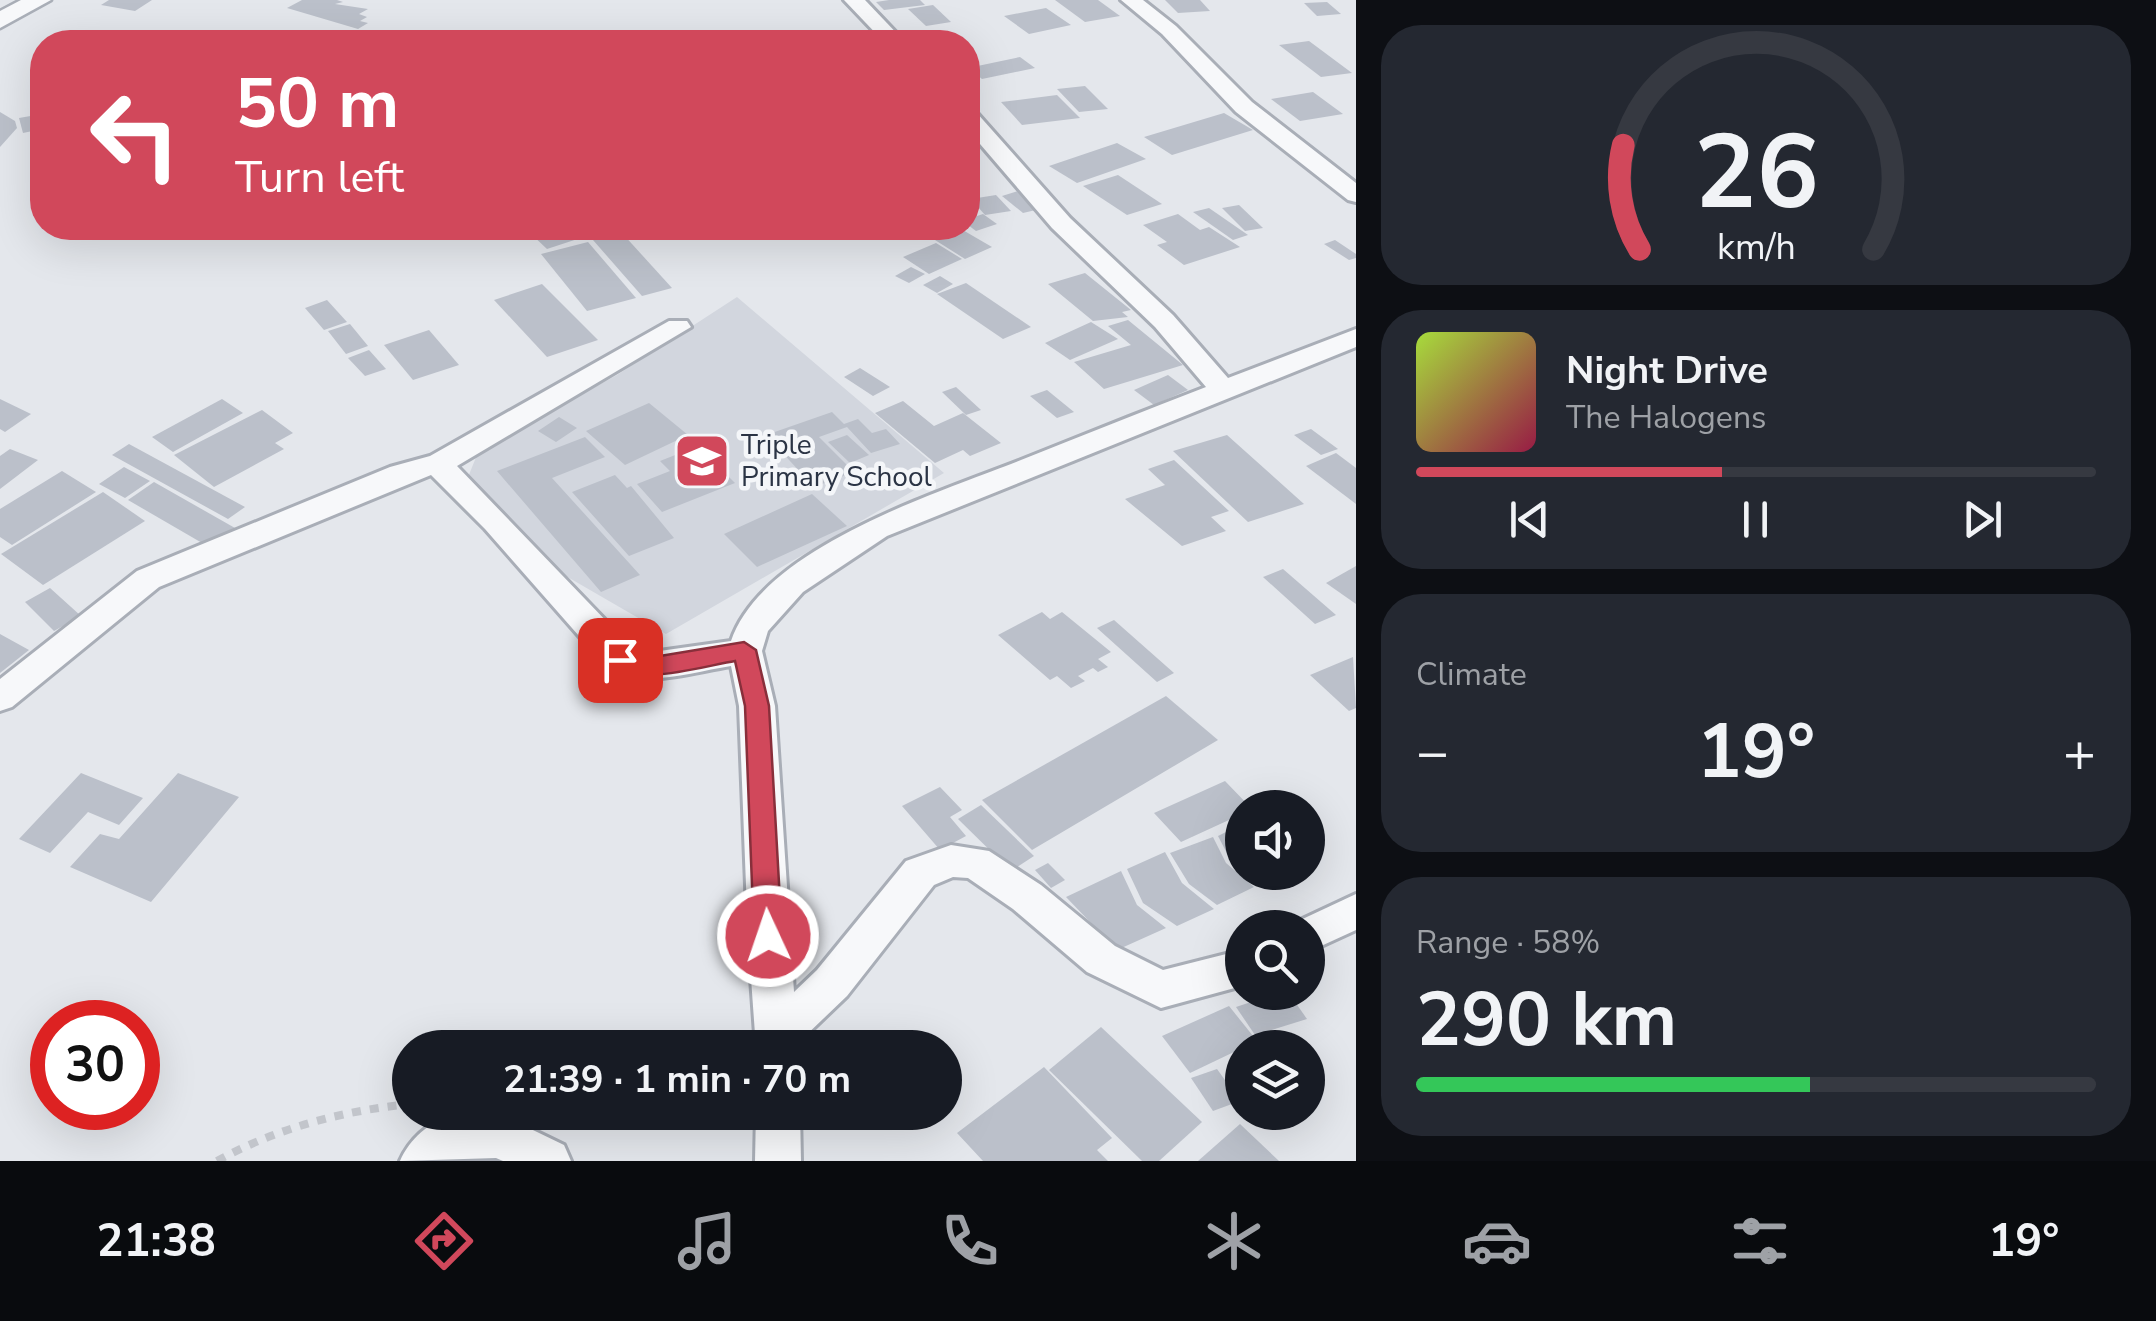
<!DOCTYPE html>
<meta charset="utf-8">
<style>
body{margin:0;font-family:"Nunito Sans",sans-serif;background:#242831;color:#f1f3f6;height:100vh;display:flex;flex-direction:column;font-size:38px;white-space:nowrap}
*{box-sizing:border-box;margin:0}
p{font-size:32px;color:#9ea1a6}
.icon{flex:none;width:55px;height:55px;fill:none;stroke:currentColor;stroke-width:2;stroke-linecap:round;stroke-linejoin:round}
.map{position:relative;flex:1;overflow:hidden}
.panel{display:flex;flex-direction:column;gap:25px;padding:25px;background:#0d0f14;width:800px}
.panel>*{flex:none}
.top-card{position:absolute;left:30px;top:30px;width:950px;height:210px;border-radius:40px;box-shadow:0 10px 40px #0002;background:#d1485b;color:#fff;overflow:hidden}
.tools{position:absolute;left:1225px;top:790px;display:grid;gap:20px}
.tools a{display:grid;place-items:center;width:100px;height:100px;border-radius:50%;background:#171b24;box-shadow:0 10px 40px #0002;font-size:50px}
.speed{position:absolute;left:30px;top:1000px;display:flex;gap:20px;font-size:50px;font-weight:700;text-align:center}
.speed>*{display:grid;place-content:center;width:130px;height:130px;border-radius:50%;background:#171b24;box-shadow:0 10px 40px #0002;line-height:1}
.speed .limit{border:15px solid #d22;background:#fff;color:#111}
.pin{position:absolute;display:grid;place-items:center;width:85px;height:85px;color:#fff;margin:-42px;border-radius:20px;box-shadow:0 5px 15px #0006}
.me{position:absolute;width:110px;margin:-55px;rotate:357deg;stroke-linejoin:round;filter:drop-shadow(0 0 8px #0008)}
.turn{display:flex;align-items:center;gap:35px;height:210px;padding:0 40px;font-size:45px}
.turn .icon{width:130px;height:130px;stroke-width:2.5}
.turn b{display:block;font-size:70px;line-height:85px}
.big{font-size:75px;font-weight:700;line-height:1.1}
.panel .card{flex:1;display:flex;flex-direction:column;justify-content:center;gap:15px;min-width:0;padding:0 35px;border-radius:40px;background:#242831}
.panel .dial{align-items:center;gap:0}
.dial svg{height:260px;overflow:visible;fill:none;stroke:#363941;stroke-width:7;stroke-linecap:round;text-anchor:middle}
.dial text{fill:#f1f3f6;stroke:none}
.song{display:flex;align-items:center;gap:30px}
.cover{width:120px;height:120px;border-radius:15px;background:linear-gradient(135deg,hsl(80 70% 55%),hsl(340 70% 35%))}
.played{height:10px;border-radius:5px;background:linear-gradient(90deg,#d1485b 45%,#363941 45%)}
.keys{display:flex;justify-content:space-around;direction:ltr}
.heat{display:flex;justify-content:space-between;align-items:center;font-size:55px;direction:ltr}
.charge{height:15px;border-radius:8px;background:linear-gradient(90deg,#34c759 58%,#363941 0)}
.trip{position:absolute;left:392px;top:1030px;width:570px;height:100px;border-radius:50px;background:#171b24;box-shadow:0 10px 40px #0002;font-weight:700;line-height:100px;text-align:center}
.menu{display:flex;height:160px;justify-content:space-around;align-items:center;background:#090b0e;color:#9ea1a6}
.menu .icon{width:70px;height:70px}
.menu .active{color:#d1485b}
.menu b{font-size:45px;color:#f1f3f6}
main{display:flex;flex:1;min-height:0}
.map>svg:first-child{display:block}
.built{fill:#d2d6de}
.building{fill:#bbc0ca}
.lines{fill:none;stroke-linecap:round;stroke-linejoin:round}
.minor-casing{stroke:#a9aeb7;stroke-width:6}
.tertiary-casing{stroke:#a9aeb7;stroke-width:5}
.path{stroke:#c2c5cb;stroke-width:8;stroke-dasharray:9 9;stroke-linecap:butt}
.minor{fill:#f7f8fa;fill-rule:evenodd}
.tertiary{fill:#f7f8fa;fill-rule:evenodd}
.route{fill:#d1485b;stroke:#882f3b;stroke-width:2.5}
.labels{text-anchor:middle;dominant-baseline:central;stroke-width:9;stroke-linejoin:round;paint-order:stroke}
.poi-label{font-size:28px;fill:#2b3445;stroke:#f4f6f9;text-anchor:start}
</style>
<main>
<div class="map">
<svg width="1356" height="1161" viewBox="0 0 1356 1161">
<rect width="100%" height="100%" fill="#e4e7ec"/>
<polygon class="built" points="737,297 944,473 666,634 533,557 462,492 479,450 617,375"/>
<g class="building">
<polygon points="109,0 152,0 135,11 101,5"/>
<polygon points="302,0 337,0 343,2 335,4 368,9 359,14 367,17 360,21 368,23 358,29 287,8"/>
<polygon points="889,0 920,0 925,5 884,10 876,2"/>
<polygon points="1055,0 1098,0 1120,16 1085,22"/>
<polygon points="1165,0 1200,0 1210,11 1178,13"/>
<polygon points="1327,2 1341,14 1317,16 1304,3"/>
<polygon points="933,5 951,22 926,26 908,9"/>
<polygon points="1046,8 1071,25 1029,34 1004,16"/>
<polygon points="1309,41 1352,73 1321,77 1279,45"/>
<polygon points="1020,57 1035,68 982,79 968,68"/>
<polygon points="1085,86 1108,109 1079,112 1057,89"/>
<polygon points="1313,92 1343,114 1300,121 1271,99"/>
<polygon points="1057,95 1080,118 1022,125 1001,102"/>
<polygon points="0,112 15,121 17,128 0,147"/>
<polygon points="1224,113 1253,130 1172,155 1144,137"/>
<polygon points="42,114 42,129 23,133 19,118"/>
<polygon points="1117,143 1146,159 1077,183 1049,166"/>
<polygon points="1118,175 1162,204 1127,215 1083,186"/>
<polygon points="1018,191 1040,209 1023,213 1002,196"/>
<polygon points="996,195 1011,211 985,215 971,199"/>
<polygon points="1239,205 1263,228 1245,231 1222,208"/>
<polygon points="1209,208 1248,235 1233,240 1193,212"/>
<polygon points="983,214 997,224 976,231 968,225 968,219"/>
<polygon points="1178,214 1200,230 1209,227 1240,247 1184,265 1157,245 1167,242 1143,225"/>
<polygon points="540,228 611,228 547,249 528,231"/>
<polygon points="961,229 992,247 965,259 935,240"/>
<polygon points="622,233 672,288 642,296 593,240"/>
<polygon points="1335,240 1356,254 1356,258 1349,260 1324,244"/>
<polygon points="588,242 636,298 587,311 541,254"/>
<polygon points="936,243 962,259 929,274 903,257"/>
<polygon points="911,267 925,274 909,283 895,276"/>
<polygon points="1085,273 1131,310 1122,312 1128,317 1093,321 1048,284"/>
<polygon points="940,276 953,284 937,293 923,285"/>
<polygon points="966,283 1031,327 1003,339 937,294"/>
<polygon points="542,284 598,340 547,357 494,300"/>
<polygon points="327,300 347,322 324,330 305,308"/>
<polygon points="1128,320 1183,365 1104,389 1074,362 1131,345 1108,326"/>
<polygon points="1091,322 1118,339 1070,360 1045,343"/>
<polygon points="350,324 368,346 346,354 328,331"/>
<polygon points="429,330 459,365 413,380 384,345"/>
<polygon points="369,350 386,369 365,376 348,358"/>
<polygon points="860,368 890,387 873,396 844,377"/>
<polygon points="1168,375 1188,390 1154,405 1134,390"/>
<polygon points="956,387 981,410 966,415 942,392"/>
<polygon points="1047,390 1074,412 1057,418 1030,396"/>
<polygon points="0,399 31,414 5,432 0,429"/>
<polygon points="222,399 243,413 173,452 152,437"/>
<polygon points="903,401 934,426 963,413 1001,443 970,456 963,450 935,463 875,413"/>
<polygon points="649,403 688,435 625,465 586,431"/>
<polygon points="262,410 293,433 275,443 284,449 214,487 174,455"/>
<polygon points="832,412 844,424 858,419 872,433 886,429 900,444 871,453 847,427 819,437 854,472 814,487 766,435"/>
<polygon points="559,417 577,428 556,442 538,431"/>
<polygon points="1311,429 1338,449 1321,455 1294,435"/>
<polygon points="847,435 869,455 850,463 828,442"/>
<polygon points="1227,435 1304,504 1248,522 1173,451"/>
<polygon points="585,437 605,457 552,478 640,575 601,592 497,471"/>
<polygon points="129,444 245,507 228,519 112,455"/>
<polygon points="698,446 735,483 662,512 637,484 670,471 660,461"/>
<polygon points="10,449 38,460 0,489 0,456"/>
<polygon points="1336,453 1356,468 1356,504 1306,466"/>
<polygon points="1174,460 1229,511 1211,517 1226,531 1182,546 1125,499 1165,485 1148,469"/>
<polygon points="124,467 150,481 125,498 99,484"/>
<polygon points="62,471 96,492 12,545 0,537 0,509"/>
<polygon points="615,475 627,488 631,486 674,538 629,556 572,492"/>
<polygon points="154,482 235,528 209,547 128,500"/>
<polygon points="103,492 145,521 43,585 1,554"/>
<polygon points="812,494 847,526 757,567 724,534"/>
<polygon points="1356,566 1356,604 1326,583"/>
<polygon points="1283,569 1336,615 1315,624 1263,577"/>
<polygon points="50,588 81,616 54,631 25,602"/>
<polygon points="1042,612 1050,619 1062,612 1111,652 1098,659 1108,667 1098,672 1093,668 1078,676 1085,681 1071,688 1057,676 1050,680 998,635"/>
<polygon points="1114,620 1174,673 1157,682 1097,628"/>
<polygon points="0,634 29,650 0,673"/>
<polygon points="1353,657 1356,708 1349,711 1310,675"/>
<polygon points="1166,696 1218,740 1032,850 982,800"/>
<polygon points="81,773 143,798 119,825 88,812 50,853 19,839"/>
<polygon points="178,773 239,797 151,902 70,867 100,834 119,839"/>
<polygon points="1225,781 1251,808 1242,808 1242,814 1181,842 1154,813"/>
<polygon points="940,787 962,810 950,817 966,836 940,850 902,806"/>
<polygon points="981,805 1034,856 1011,871 958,819"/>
<polygon points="1242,824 1242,871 1232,863 1218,836"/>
<polygon points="1213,837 1226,863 1254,887 1217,905 1189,884 1170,853"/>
<polygon points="1165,852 1182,883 1214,909 1177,926 1143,903 1127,869"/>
<polygon points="1048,863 1065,880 1051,888 1035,870"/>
<polygon points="1121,871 1137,905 1166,928 1117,950 1066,897"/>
<polygon points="1245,872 1289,872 1265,886"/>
<polygon points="1281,992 1288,992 1307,1019 1255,1035 1236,1007"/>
<polygon points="1229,1006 1257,1041 1190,1073 1162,1036"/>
<polygon points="1101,1027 1202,1122 1159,1161 1142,1161 1049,1070"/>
<polygon points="1044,1067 1112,1138 1097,1150 1108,1161 983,1161 957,1133"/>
<polygon points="1217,1069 1240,1101 1213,1111 1191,1078"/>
<polygon points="1240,1124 1279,1161 1198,1161"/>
</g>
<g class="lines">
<g class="minor-casing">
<g id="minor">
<polygon points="844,0 865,0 905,42 884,42"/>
<polygon points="1121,0 1143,0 1176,26 1252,102 1356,183 1356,202 1348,200 1236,112 1162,34"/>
<path d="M968,110L976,112L1070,218L1173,315L1228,378L1356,329V347L887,536L803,592L768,631L762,651L775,706L794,992L817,970L906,861L951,845L989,851L1041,885L1115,946L1163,970L1242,950V986L1161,1008L1087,972L1013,909L968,878L953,877L934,885L847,996L799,1042V1048H756L748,936L739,706L731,666C691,672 645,689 608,669L485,529L431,475L159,587L12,707L0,711V679L137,571L390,467L430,456L669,321H687L691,327L457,466L638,654L731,641C762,548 937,493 1021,460C1083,435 1144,411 1206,387L1155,327L1052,228L968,130Z"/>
<polygon points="1356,894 1356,930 1308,952 1308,928 1291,928 1294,923"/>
<polygon points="756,1112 800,1112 801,1161 755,1161"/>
<path d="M452,1114H500L564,1145L571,1161H503L496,1158L400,1161C410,1138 429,1123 452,1114Z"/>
</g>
</g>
<g class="tertiary-casing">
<polygon id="tertiary" points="21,0 51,0 0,28 0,11"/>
</g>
<path class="path" d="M217,1161C277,1128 342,1111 410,1104"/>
<use href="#minor" class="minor"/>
<use href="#tertiary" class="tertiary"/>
</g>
<path class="route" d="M744,642L756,650L769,706L782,936L778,944L768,948L758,944L754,936L745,706L735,661C703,666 629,690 608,660L620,651L637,658H648Z"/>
<defs>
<g id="school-square" transform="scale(2.875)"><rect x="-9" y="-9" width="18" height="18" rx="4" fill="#d1485b" stroke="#f4f6f9"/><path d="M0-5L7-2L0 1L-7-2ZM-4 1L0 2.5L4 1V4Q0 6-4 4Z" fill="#fff"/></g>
</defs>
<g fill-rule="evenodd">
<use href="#school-square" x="702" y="461"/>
</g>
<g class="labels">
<g class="poi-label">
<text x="741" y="445">Triple<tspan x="741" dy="32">Primary School</tspan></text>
</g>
</g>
</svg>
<div class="tools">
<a><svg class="icon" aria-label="sound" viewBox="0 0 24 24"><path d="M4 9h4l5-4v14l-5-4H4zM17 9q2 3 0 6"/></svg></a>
<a><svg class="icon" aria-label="search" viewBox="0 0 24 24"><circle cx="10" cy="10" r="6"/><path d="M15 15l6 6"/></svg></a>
<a><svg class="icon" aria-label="layers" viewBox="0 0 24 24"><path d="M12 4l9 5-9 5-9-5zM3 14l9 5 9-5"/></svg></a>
</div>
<div class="speed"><div class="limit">30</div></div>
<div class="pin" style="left:620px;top:660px;background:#d93025"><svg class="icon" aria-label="arrive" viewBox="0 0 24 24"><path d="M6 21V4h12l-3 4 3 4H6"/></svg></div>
<svg class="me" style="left:768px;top:936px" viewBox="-20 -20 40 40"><circle r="17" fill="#d1485b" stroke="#fff" stroke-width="3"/><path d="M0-11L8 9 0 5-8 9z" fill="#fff"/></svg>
<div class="trip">21:39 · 1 min · 70 m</div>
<div class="top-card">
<div class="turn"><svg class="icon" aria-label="left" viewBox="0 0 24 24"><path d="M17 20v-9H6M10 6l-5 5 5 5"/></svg><div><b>50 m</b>Turn left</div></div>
</div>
</div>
<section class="panel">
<div class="card dial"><svg viewBox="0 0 100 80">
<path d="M14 69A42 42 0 1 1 86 69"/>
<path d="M14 69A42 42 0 0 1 9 37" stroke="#d1485b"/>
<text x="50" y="56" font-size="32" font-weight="700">26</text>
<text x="50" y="72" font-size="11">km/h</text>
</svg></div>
<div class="card">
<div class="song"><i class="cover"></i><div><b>Night Drive</b><p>The Halogens</p></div></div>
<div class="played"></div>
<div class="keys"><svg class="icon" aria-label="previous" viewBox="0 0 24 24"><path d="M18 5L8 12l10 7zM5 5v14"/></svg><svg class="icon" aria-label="pause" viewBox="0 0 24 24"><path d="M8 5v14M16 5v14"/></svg><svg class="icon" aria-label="next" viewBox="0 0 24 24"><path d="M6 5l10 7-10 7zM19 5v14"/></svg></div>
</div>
<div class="card"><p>Climate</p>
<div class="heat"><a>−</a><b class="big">19°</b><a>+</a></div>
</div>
<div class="card"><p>Range · 58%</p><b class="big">290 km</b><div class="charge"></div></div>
</section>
</main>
<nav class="menu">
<b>21:38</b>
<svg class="icon active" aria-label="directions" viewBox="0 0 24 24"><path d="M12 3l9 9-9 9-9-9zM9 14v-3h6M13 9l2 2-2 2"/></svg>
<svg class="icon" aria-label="music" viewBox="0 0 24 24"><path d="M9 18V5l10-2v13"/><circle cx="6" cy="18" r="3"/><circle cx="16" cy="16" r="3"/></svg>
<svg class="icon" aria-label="phone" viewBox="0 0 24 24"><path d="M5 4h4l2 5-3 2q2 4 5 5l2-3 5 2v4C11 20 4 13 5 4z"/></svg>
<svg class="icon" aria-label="climate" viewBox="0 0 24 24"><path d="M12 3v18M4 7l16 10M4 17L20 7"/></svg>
<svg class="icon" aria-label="car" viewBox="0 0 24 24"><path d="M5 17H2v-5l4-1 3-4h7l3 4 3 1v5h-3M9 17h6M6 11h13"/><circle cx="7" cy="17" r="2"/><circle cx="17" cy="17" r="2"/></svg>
<svg class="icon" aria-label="filters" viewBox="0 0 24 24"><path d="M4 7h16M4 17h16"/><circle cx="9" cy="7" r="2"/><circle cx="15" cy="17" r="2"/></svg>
<b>19°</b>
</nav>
